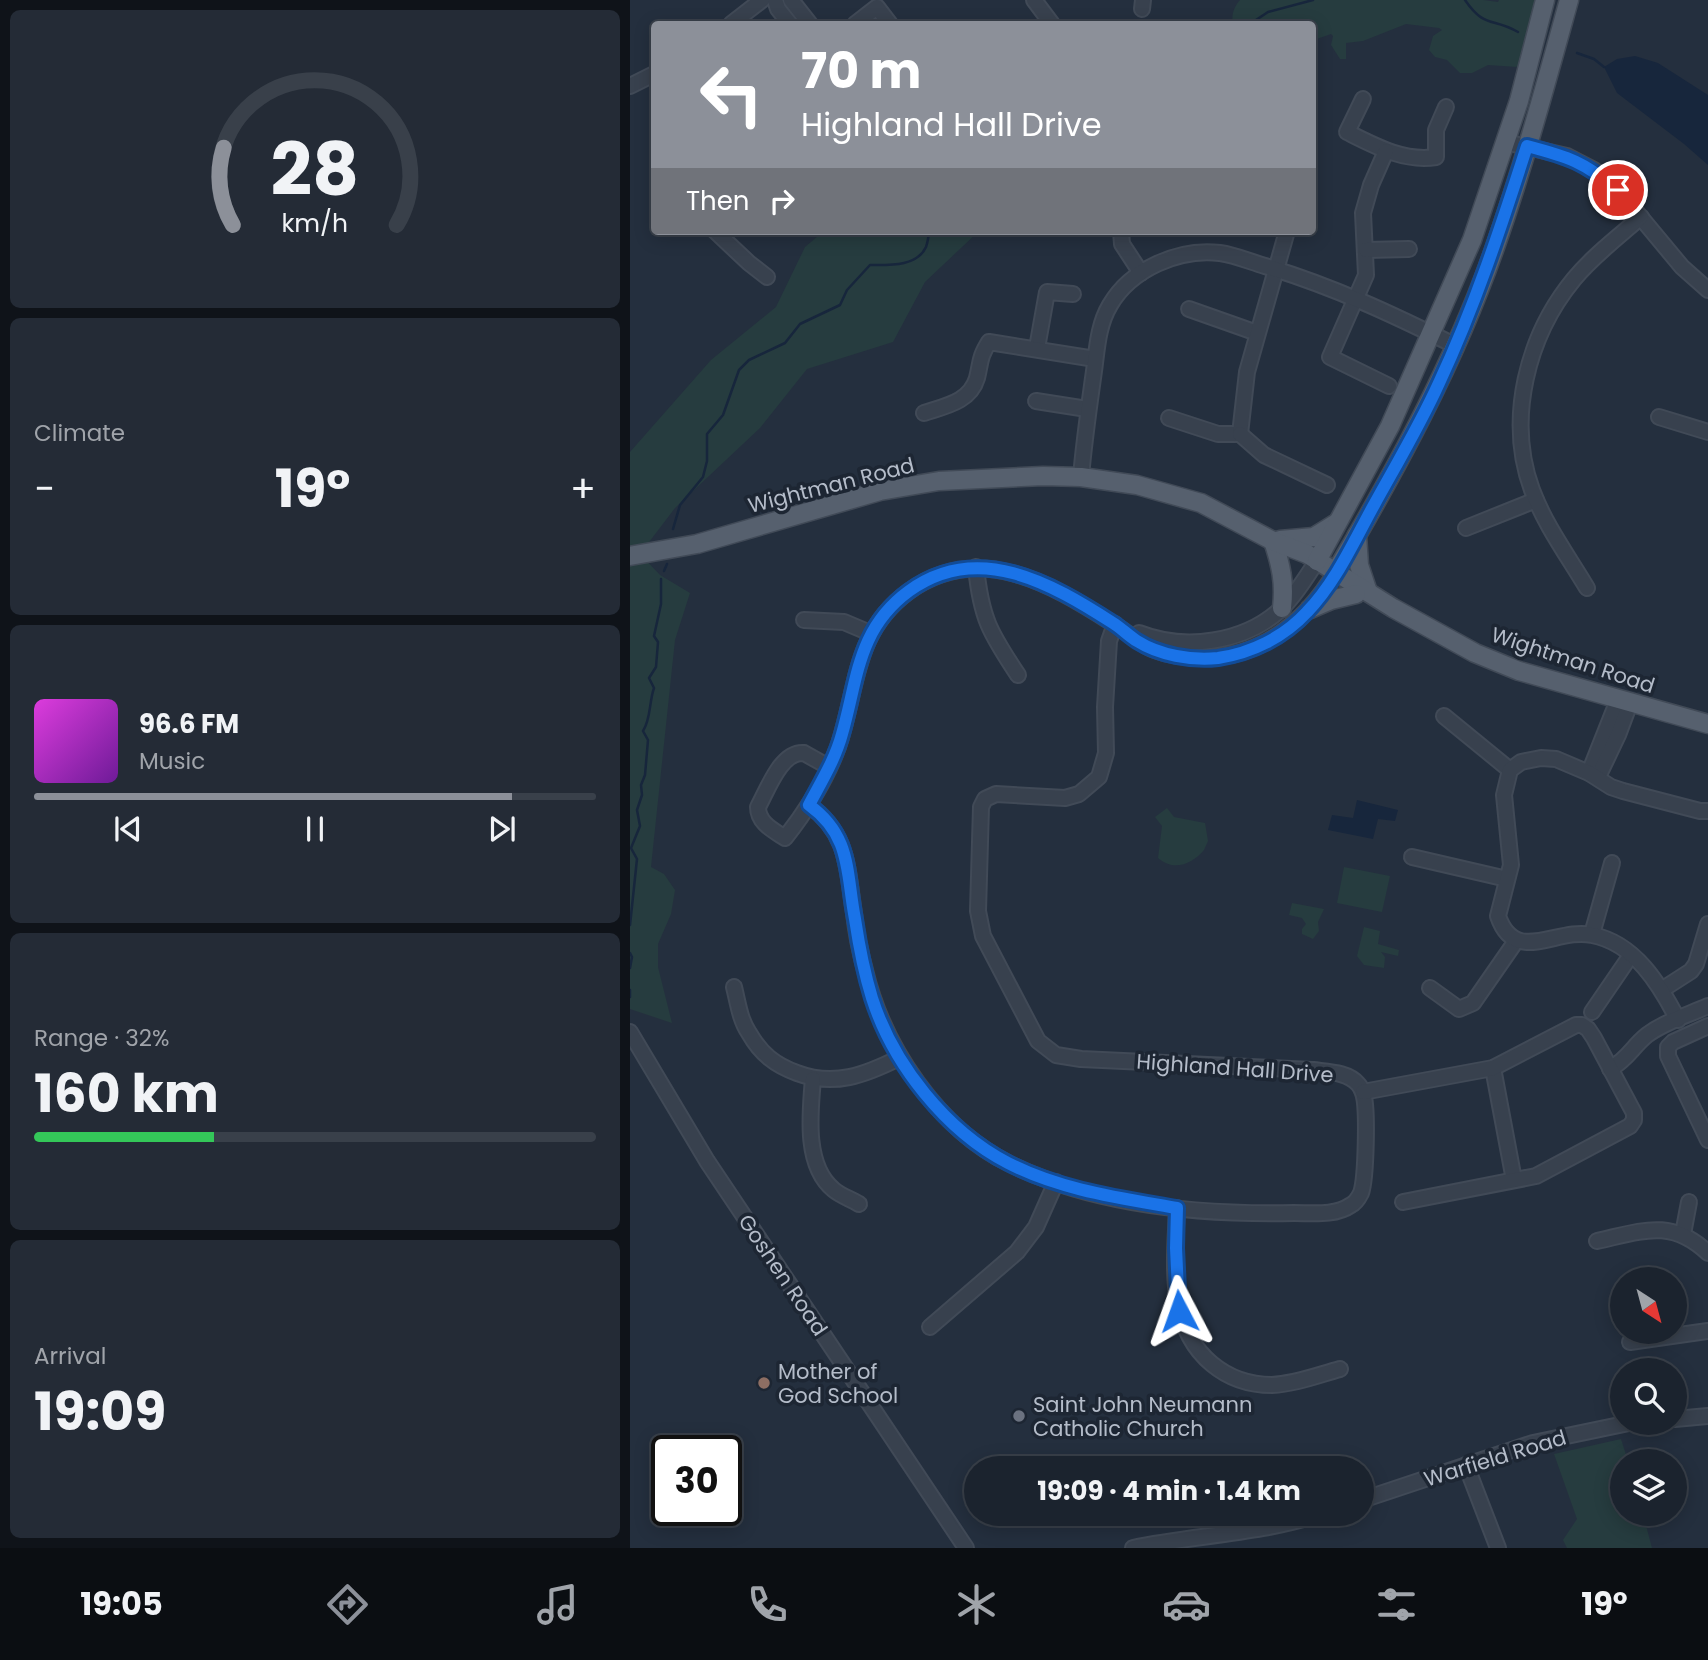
<!DOCTYPE html>
<meta charset="utf-8">
<style>
body{margin:0;font-family:Poppins,sans-serif;background:#242b36;color:#f1f3f6;height:100vh;display:flex;flex-direction:column;font-size:26px;white-space:nowrap}
*{box-sizing:border-box;margin:0}
p{font-size:23px;color:#a0a4aa}
.icon{flex:none;width:38px;height:38px;fill:none;stroke:currentColor;stroke-width:2;stroke-linecap:round;stroke-linejoin:round}
.map{position:relative;flex:1;overflow:hidden}
.details{display:flex;flex-direction:column;gap:10px;padding:10px;background:#0f1319;width:630px}
.details>*{flex:none}
.top-card{position:absolute;left:21px;top:21px;width:665px;height:214px;border-radius:7px;box-shadow:0 4px 18px #0003,0 0 0 2px #39404a;background:#8c9099;color:#fff;overflow:hidden}
.needle{width:46px;rotate:144deg}
.buttons{position:absolute;left:980px;top:1267px;display:grid;gap:14px}
.buttons a{display:grid;place-items:center;width:77px;height:77px;border-radius:50%;background:#1b232e;box-shadow:0 4px 18px #0003,0 0 0 2px #39404a;font-size:35px}
.speed{position:absolute;left:21px;top:1435px;display:flex;gap:14px;font-size:35px;font-weight:700;text-align:center}
.speed>*{display:grid;place-content:center;width:91px;height:91px;border-radius:50%;background:#1b232e;box-shadow:0 4px 18px #0003,0 0 0 2px #39404a;line-height:1}
.speed .limit{border:4px solid #111;border-radius:10px;background:#fff;color:#111}
.pin{position:absolute;display:grid;place-items:center;width:60px;height:60px;color:#fff;margin:-30px;border:4px solid #fff;border-radius:50%;box-shadow:0 2px 7px #0007}
.me{position:absolute;width:77px;margin:-38px;rotate:356deg;stroke-linejoin:round;filter:drop-shadow(0 0 5px #0008)}
.turn{display:flex;align-items:center;gap:24px;height:147px;padding:0 35px;font-size:32px}
.turn .icon{width:91px;height:91px;stroke-width:2.5}
.turn b{display:block;font-size:49px;line-height:60px}
.then{display:flex;align-items:center;height:66px;padding:0 35px;background:#0003;gap:14px;font-size:26px}
.big{font-size:52px;font-weight:700;line-height:1.1}
.details .card{flex:1;display:flex;flex-direction:column;justify-content:center;gap:10px;min-width:0;padding:0 24px;border-radius:10px;background:#242b36}
.details .dial{align-items:center;gap:0}
.dial svg{height:182px;overflow:visible;fill:none;stroke:#39404a;stroke-width:7;stroke-linecap:round;text-anchor:middle}
.dial text{fill:#f1f3f6;stroke:none}
.song{display:flex;align-items:center;gap:21px}
.cover{width:84px;height:84px;border-radius:10px;background:linear-gradient(135deg,hsl(300 70% 55%),hsl(280 70% 35%))}
.played{height:7px;border-radius:4px;background:linear-gradient(90deg,#8c9099 85%,#39404a 85%)}
.keys{display:flex;justify-content:space-around;direction:ltr}
.heat{display:flex;justify-content:space-between;align-items:center;font-size:38px;direction:ltr}
.charge{height:10px;border-radius:5px;background:linear-gradient(90deg,#34c759 32%,#39404a 0)}
.trip{position:absolute;left:334px;top:1456px;width:410px;height:70px;border-radius:35px;background:#1b232e;box-shadow:0 4px 18px #0003,0 0 0 2px #39404a;font-weight:700;line-height:70px;text-align:center}
.tabs{display:flex;height:112px;justify-content:space-around;align-items:center;background:#0b0e12;color:#a0a4aa}
.tabs .icon{width:49px;height:49px}
.tabs .selected{color:#8c9099}
.tabs b{font-size:32px;color:#f1f3f6}
main{display:flex;flex:1;min-height:0}
.map>svg:first-child{display:block}
.green{fill:#263c3f}
.water{fill:#17263c}
.lines{fill:none;stroke-linecap:round;stroke-linejoin:round}
.stream{stroke:#17263c;stroke-width:2.5}
.minor-casing{stroke:#414a57;stroke-width:18}
.major-casing{stroke:#414a57;stroke-width:21}
.minor{stroke:#38414e;stroke-width:14}
.major{stroke:#56606e;stroke-width:18}
.route-casing{stroke:#114b97;stroke-width:18}
.route{stroke:#1a73e8;stroke-width:12}
.education-dot{fill:#8d6e63;stroke:#1d2633;stroke-width:2.5}
.worship-dot{fill:#6b7280;stroke:#1d2633;stroke-width:2.5}
.labels{text-anchor:middle;dominant-baseline:central;stroke-width:7;stroke-linejoin:round;paint-order:stroke}
.street-label{font-size:21px;fill:#b4bcc9;stroke:#1d2633}
.poi-label{font-size:21px;fill:#b4bcc9;stroke:#1d2633;text-anchor:start}
</style>
<main>
<section class="details">
<div class="card dial"><svg viewBox="0 0 100 80">
<path d="M14 69A42 42 0 1 1 86 69"/>
<path d="M14 69A42 42 0 0 1 10 35" stroke="#8c9099"/>
<text x="50" y="56" font-size="32" font-weight="700">28</text>
<text x="50" y="72" font-size="11">km/h</text>
</svg></div>
<div class="card"><p>Climate</p>
<div class="heat"><a>−</a><b class="big">19°</b><a>+</a></div>
</div>
<div class="card">
<div class="song"><i class="cover"></i><div><b>96.6 FM</b><p>Music</p></div></div>
<div class="played"></div>
<div class="keys"><svg class="icon" aria-label="previous" viewBox="0 0 24 24"><path d="M18 5L8 12l10 7zM5 5v14"/></svg><svg class="icon" aria-label="pause" viewBox="0 0 24 24"><path d="M8 5v14M16 5v14"/></svg><svg class="icon" aria-label="next" viewBox="0 0 24 24"><path d="M6 5l10 7-10 7zM19 5v14"/></svg></div>
</div>
<div class="card"><p>Range · 32%</p><b class="big">160 km</b><div class="charge"></div></div>
<div class="card"><p>Arrival</p><b class="big">19:09</b></div>
</section>
<div class="map">
<svg width="1078" height="1548" viewBox="0 0 1078 1548">
<rect width="100%" height="100%" fill="#242f3e"/>
<g class="green">
<path d="M610,0H853L868,2L869,0H905L888,67L858,65L842,73H830L817,60L805,57L799,50L803,36L812,30L809,28L776,24L733,41L716,43V59H710L701,45L703,36L701,34L684,40L683,45L682,24H603C601,15 604,7 610,0Z"/>
<polygon points="194,231 349,231 295,282 263,342 177,369 130,428 45,508 10,554 30,575 60,593 45,640 21,867 34,874 45,890 41,914 28,944 28,967 42,1023 0,1009 0,452 81,360 146,307 175,247"/>
<path d="M537,808L544,817L575,823L578,841L574,850C562,864 544,872 528,858L532,826L525,817Z"/>
<polygon points="714,867 760,876 752,912 707,903"/>
<polygon points="662,903 694,909 688,922 689,931 683,939 672,934 672,929 676,924 672,918 659,915"/>
<polygon points="734,927 750,931 748,944 769,950 768,956 751,952 755,957 754,968 734,965 727,956"/>
<polygon points="991,1439 998,1461 992,1461 992,1514 1013,1514 1022,1548 937,1548 933,1540 947,1519 924,1454"/>
</g>
<g class="water">
<polygon points="1005,56 1028,63 1078,95 1078,165 1054,144 987,93 974,67 987,59"/>
<polygon points="727,800 768,810 765,821 748,819 743,839 698,830 702,815 723,818"/>
</g>
<g class="lines">
<g class="stream">
<path d="M835,0C855,29 862,17 888,32"/>
<polyline points="620,24 638,12 683,0"/>
<polyline points="947,53 964,59 974,67"/>
<path d="M43,529L50,505L73,477L77,461V434L93,415L109,370L119,360L155,343L170,324L210,305L217,290L240,265C258,265 287,267 296,247C298,242 298,236 300,231"/>
<polyline points="34,571 37,564"/>
<path d="M0,925L7,859L1,848L10,826L7,810L12,795L11,785L15,775L18,740L13,731C21,719 19,702 24,688L19,678L26,667L28,642L24,636L31,604V579"/>
<polyline points="0,953 2,957 0,968"/>
<polyline points="0,990 0,997"/>
</g>
<g class="minor-casing">
<g id="minor">
<polyline points="145,0 148,9 160,24"/>
<polyline points="161,0 180,24"/>
<polyline points="404,0 422,24"/>
<polyline points="512,9 513,0"/>
<polyline points="101,24 132,0"/>
<polyline points="225,24 247,7 260,24"/>
<polyline points="0,86 24,74"/>
<path d="M733,99L717,132C745,146 774,162 806,157V130L816,107"/>
<polyline points="875,142 937,156 964,170 988,190 1052,267 1078,290"/>
<polyline points="756,151 741,185 733,213 736,275 700,357 759,386"/>
<polyline points="85,231 119,263 137,277"/>
<polyline points="491,231 492,244 511,273"/>
<polyline points="736,250 779,249"/>
<polyline points="559,309 627,333"/>
<polyline points="407,348 417,292 443,294"/>
<polyline points="406,401 457,409"/>
<path d="M294,413C315,406 340,402 347,378C351,362 349,358 359,342L465,359"/>
<polyline points="1029,417 1078,432"/>
<polyline points="539,418 588,434 610,434"/>
<polyline points="610,434 617,372 657,231"/>
<polyline points="610,434 634,455 697,485"/>
<path d="M451,477C454,441 459,407 464,371C467,349 468,325 480,305C501,269 549,248 590,253C605,255 621,262 635,266C704,287 762,314 826,346"/>
<polyline points="836,528 906,500"/>
<path d="M346,567C351,618 360,633 388,675"/>
<path d="M957,588C938,556 915,525 902,490C876,419 897,336 944,279C963,256 988,237 1011,217"/>
<polyline points="174,620 214,622 240,633"/>
<path d="M509,633C555,651 614,643 651,609C666,595 676,577 687,561"/>
<polyline points="814,716 880,770"/>
<path d="M199,767L174,753C151,751 138,789 128,807C128,823 143,830 155,838C177,810 196,780 208,747C228,688 223,633 278,592C348,541 420,583 482,623C496,631 507,642 522,649C536,655 553,657 569,658C629,659 675,623 705,573"/>
<polyline points="959,773 988,700"/>
<polyline points="968,777 988,735 1000,703"/>
<path d="M179,805C219,834 217,869 224,913C226,932 230,952 235,970C253,1046 308,1129 380,1164C466,1206 570,1215 664,1213C683,1213 705,1216 721,1205C725,1203 729,1197 731,1193C736,1179 738,1107 733,1093C732,1090 730,1086 728,1084C718,1072 698,1072 683,1070L451,1059L426,1055L408,1041L353,936L348,911L351,807L355,799L366,794L435,798L449,794L469,777L476,753L475,707L479,641L485,624"/>
<polyline points="782,857 877,879"/>
<polyline points="962,934 982,863"/>
<path d="M104,987C108,1003 110,1020 119,1033C131,1054 145,1065 167,1073C204,1087 235,1075 269,1058"/>
<polyline points="800,988 829,1009 843,1003 886,941"/>
<polyline points="1033,989 1061,971 1066,964 1078,924"/>
<polyline points="962,1012 1001,955"/>
<path d="M1048,1020C1030,985 1005,943 962,935C927,927 885,966 868,916L881,865L874,795L880,770L891,762L911,758L926,759L959,773L981,787L993,791L1070,811H1078"/>
<polyline points="1078,1026 1043,1042 1038,1047 1038,1056 1078,1140"/>
<polyline points="0,1032 77,1161 336,1548"/>
<polyline points="863,1068 884,1180"/>
<path d="M980,1069C999,1058 1002,1047 1017,1035C1034,1022 1058,1015 1078,1006"/>
<path d="M183,1079C180,1113 174,1166 204,1190C211,1196 221,1199 229,1204"/>
<polyline points="733,1092 863,1068 946,1025 952,1025 958,1029 964,1038 1004,1113 1004,1120 1000,1126 906,1176 773,1202"/>
<path d="M547,1208C545,1261 536,1326 582,1364C600,1379 619,1385 642,1385C665,1384 688,1375 710,1369"/>
<polyline points="1053,1234 1059,1202"/>
<path d="M967,1241C1012,1231 1041,1218 1078,1253"/>
<polyline points="300,1327 387,1252 406,1227 426,1182"/>
<polyline points="1000,1342 1078,1331"/>
<polyline points="1045,1419 1078,1416"/>
<polyline points="836,1465 868,1548"/>
<polyline points="732,1500 903,1443 999,1423"/>
<path d="M503,1548C565,1535 630,1534 690,1514"/>
</g>
</g>
<g class="major-casing">
<g id="major">
<polyline points="727,535 729,565 738,592"/>
<polyline points="650,540 684,537 705,524"/>
<path d="M643,541C651,565 655,583 652,608"/>
<polyline points="0,556 67,544 250,491 309,481 413,476 451,477 507,485 571,503 643,541 677,554 763,608 845,653 889,671 1078,724"/>
<polyline points="687,561 760,426 842,240 889,101 915,0"/>
<path d="M705,573C766,470 824,363 864,250C893,168 916,83 939,0"/>
<polyline points="680,609 701,600 726,594"/>
</g>
</g>
<use href="#minor" class="minor"/>
<use href="#major" class="major"/>
</g>
<g class="lines">
<g class="route-casing">
<path id="route" d="M549,1311L546,1248L547,1208C490,1198 430,1190 378,1163C316,1131 263,1064 242,998C234,972 229,946 225,919C216,873 222,836 179,805C191,782 205,760 212,734C228,679 227,629 279,591C348,541 421,583 483,623C491,628 499,636 507,641C529,655 562,661 588,658C622,653 654,637 677,612C706,582 724,541 744,505C766,465 790,425 809,383C845,306 871,227 897,146C939,157 954,162 988,190"/>
</g>
<use href="#route" class="route"/>
</g>
<circle class="education-dot" cx="134" cy="1383" r="7"/>
<circle class="worship-dot" cx="389" cy="1416" r="7"/>
<g class="labels">
<g class="street-label">
<text transform="translate(201 485) rotate(-14)">Wightman Road</text>
<text transform="translate(943 660) rotate(18)">Wightman Road</text>
<text transform="translate(605 1068) rotate(4)">Highland Hall Drive</text>
<text transform="translate(153 1275) rotate(56)">Goshen Road</text>
<text transform="translate(865 1458) rotate(-17)">Warfield Road</text>
</g>
<g class="poi-label">
<text x="148" y="1371">Mother of<tspan x="148" dy="24">God School</tspan></text>
<text x="403" y="1404">Saint John Neumann<tspan x="403" dy="24">Catholic Church</tspan></text>
</g>
</g>
</svg>
<div class="buttons">
<a><svg class="needle" viewBox="-14 -14 28 28"><path d="M0-13l5 13h-10z" fill="#e53935"/><path d="M0 13l5-13h-10z" fill="#a0a4aa"/></svg></a>
<a><svg class="icon" aria-label="search" viewBox="0 0 24 24"><circle cx="10" cy="10" r="6"/><path d="M15 15l6 6"/></svg></a>
<a><svg class="icon" aria-label="layers" viewBox="0 0 24 24"><path d="M12 4l9 5-9 5-9-5zM3 14l9 5 9-5"/></svg></a>
</div>
<div class="speed"><div class="limit">30</div></div>
<div class="pin" style="left:988px;top:190px;background:#d93025"><svg class="icon" aria-label="arrive" viewBox="0 0 24 24"><path d="M6 21V4h12l-3 4 3 4H6"/></svg></div>
<svg class="me" style="left:549px;top:1311px" viewBox="-20 -20 40 40"><path d="M0-17L14 15 0 8-14 15z" fill="#1a73e8" stroke="#fff" stroke-width="4"/></svg>
<div class="trip">19:09 · 4 min · 1.4 km</div>
<div class="top-card">
<div class="turn"><svg class="icon" aria-label="left" viewBox="0 0 24 24"><path d="M17 20v-9H6M10 6l-5 5 5 5"/></svg><div><b>70 m</b>Highland Hall Drive</div></div>
<div class="then">Then<svg class="icon" aria-label="right" viewBox="0 0 24 24"><path d="M7 20v-9h11M14 6l5 5-5 5"/></svg></div>
</div>
</div>
</main>
<nav class="tabs">
<b>19:05</b>
<svg class="icon selected" aria-label="directions" viewBox="0 0 24 24"><path d="M12 3l9 9-9 9-9-9zM9 14v-3h6M13 9l2 2-2 2"/></svg>
<svg class="icon" aria-label="music" viewBox="0 0 24 24"><path d="M9 18V5l10-2v13"/><circle cx="6" cy="18" r="3"/><circle cx="16" cy="16" r="3"/></svg>
<svg class="icon" aria-label="phone" viewBox="0 0 24 24"><path d="M5 4h4l2 5-3 2q2 4 5 5l2-3 5 2v4C11 20 4 13 5 4z"/></svg>
<svg class="icon" aria-label="climate" viewBox="0 0 24 24"><path d="M12 3v18M4 7l16 10M4 17L20 7"/></svg>
<svg class="icon" aria-label="car" viewBox="0 0 24 24"><path d="M5 17H2v-5l4-1 3-4h7l3 4 3 1v5h-3M9 17h6M6 11h13"/><circle cx="7" cy="17" r="2"/><circle cx="17" cy="17" r="2"/></svg>
<svg class="icon" aria-label="filters" viewBox="0 0 24 24"><path d="M4 7h16M4 17h16"/><circle cx="9" cy="7" r="2"/><circle cx="15" cy="17" r="2"/></svg>
<b>19°</b>
</nav>
